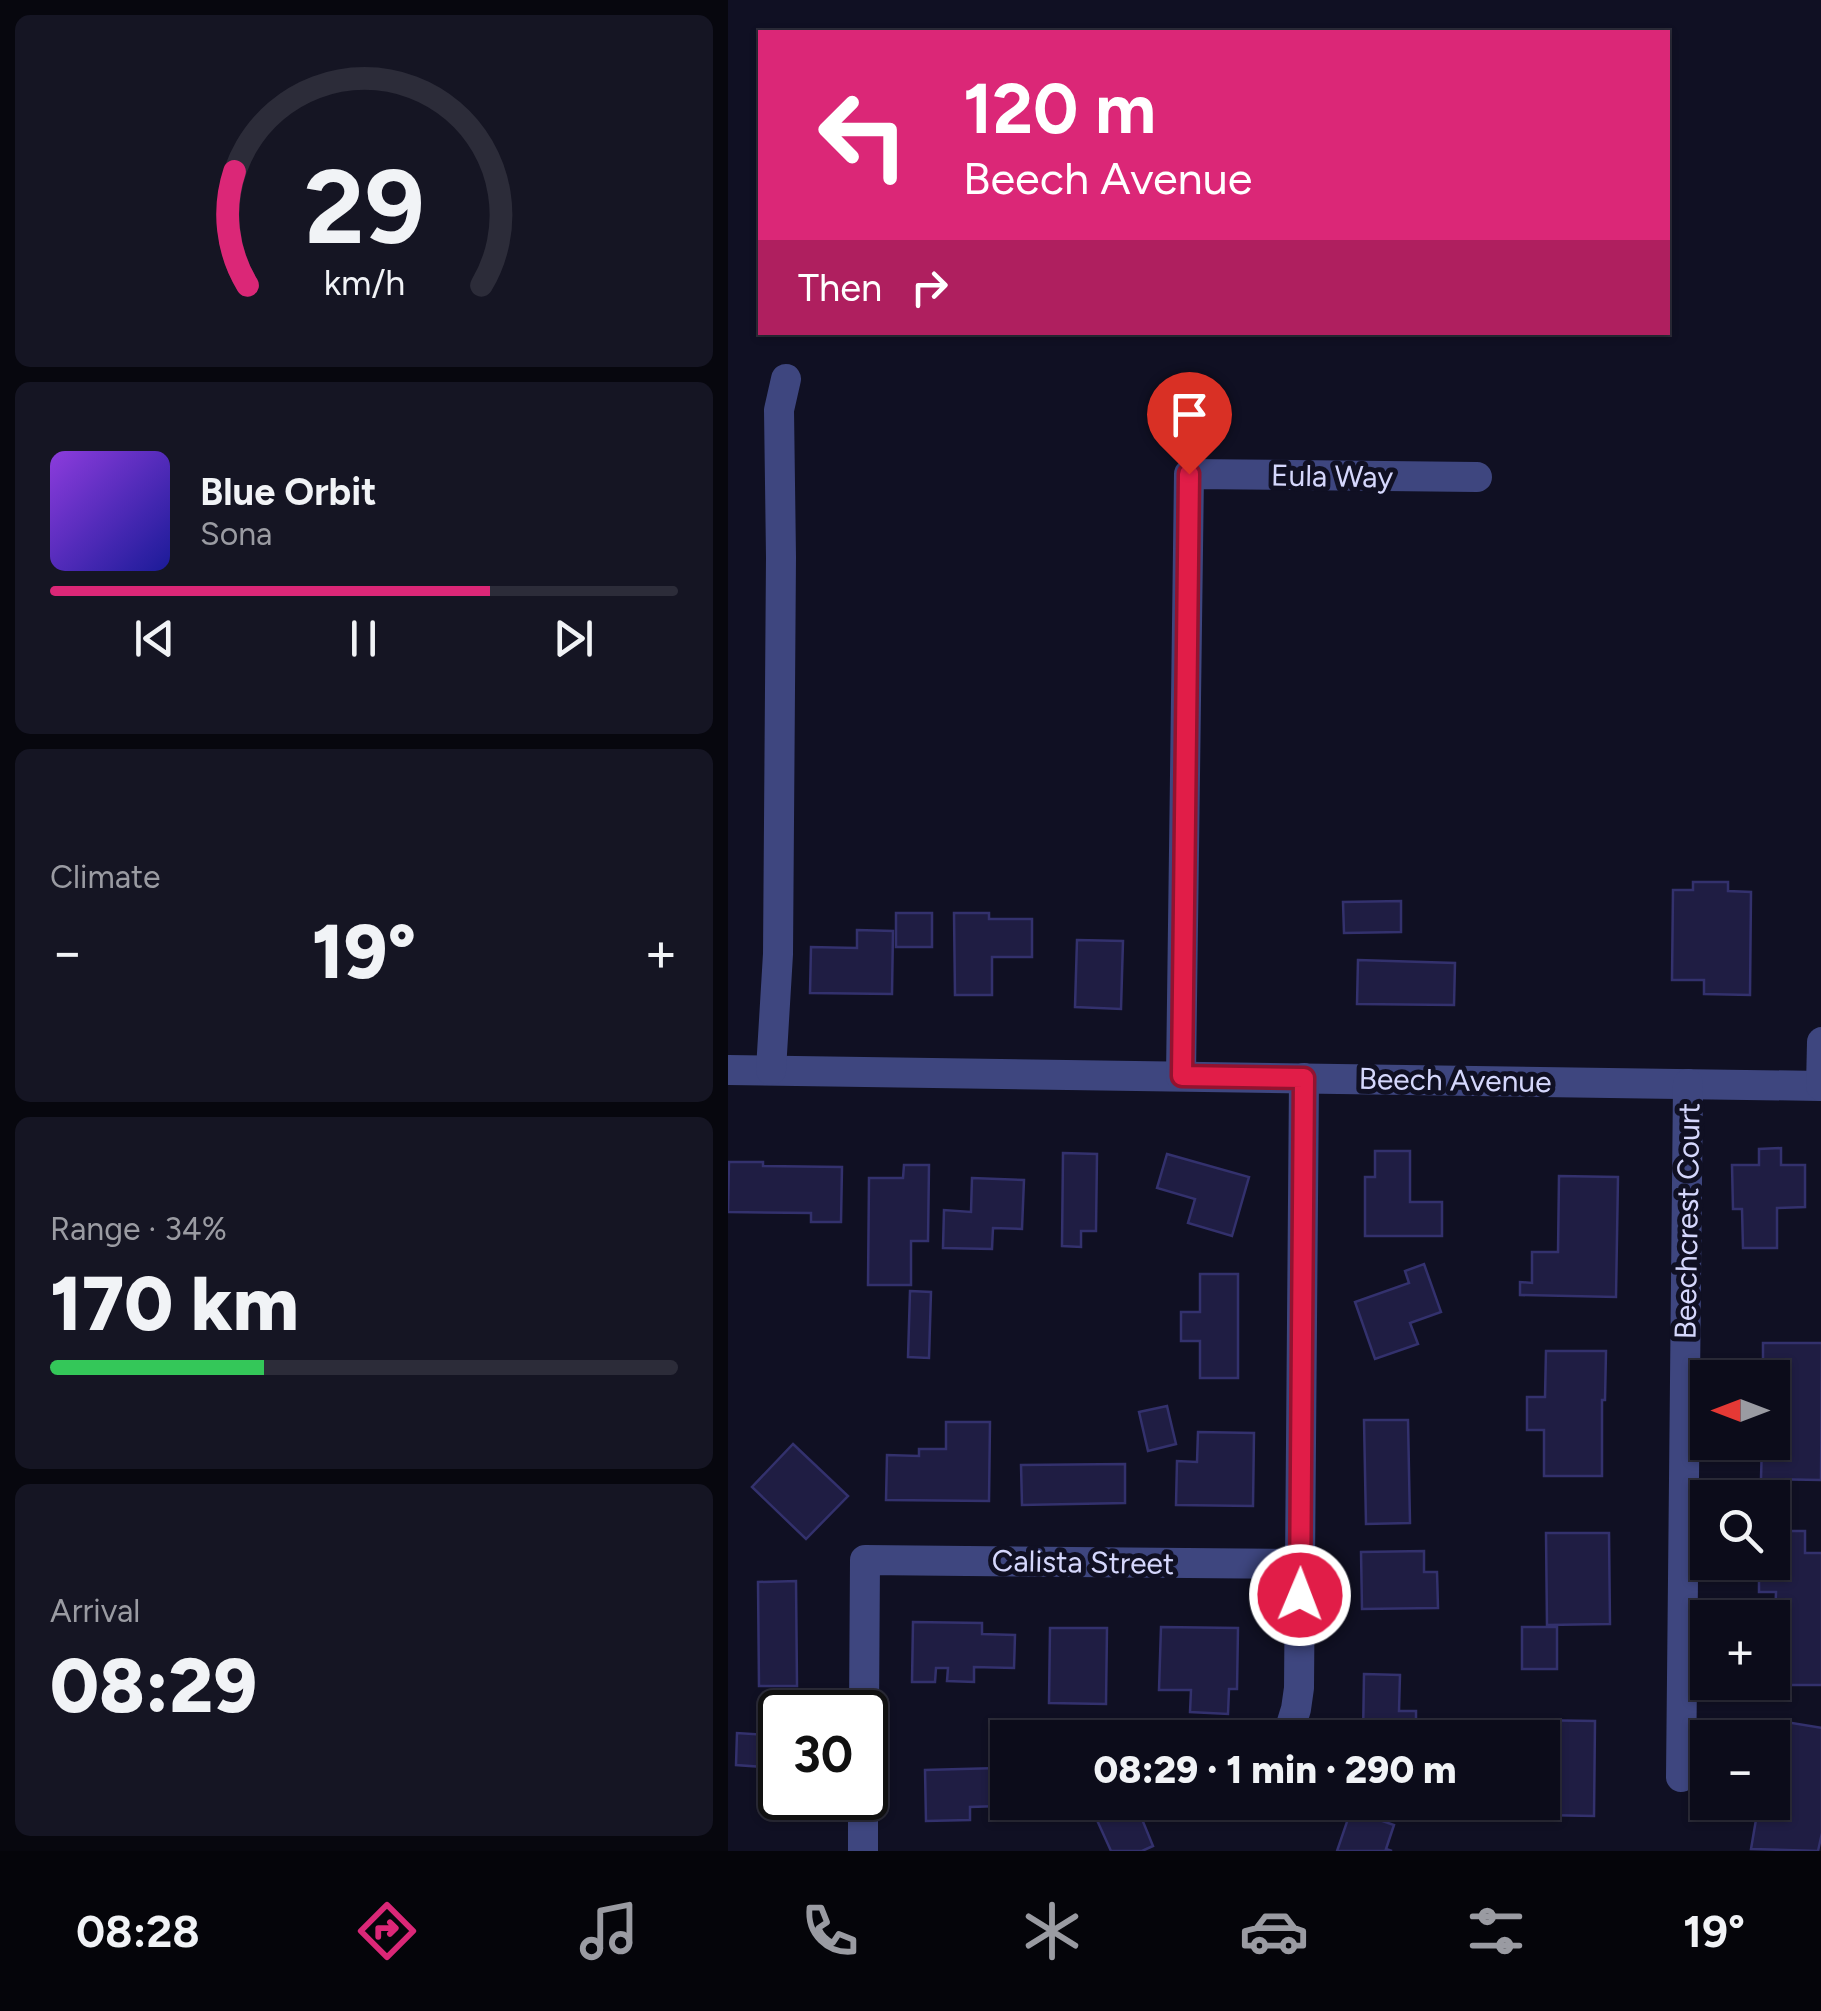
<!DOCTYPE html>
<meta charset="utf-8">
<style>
body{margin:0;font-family:Figtree,sans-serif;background:#151523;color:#f1f3f6;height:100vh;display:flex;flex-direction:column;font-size:38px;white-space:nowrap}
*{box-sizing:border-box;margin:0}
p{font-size:32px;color:#9a9ba2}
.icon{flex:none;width:55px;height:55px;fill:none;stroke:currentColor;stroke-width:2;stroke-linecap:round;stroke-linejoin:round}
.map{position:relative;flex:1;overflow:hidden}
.panel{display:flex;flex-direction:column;gap:15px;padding:15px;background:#07070e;width:728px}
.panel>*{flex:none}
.hud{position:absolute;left:30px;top:30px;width:912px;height:305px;border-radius:0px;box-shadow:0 2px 8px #0004,0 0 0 2px #2c2c39;background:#db2777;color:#fff;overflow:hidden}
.needle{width:65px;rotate:270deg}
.controls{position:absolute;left:962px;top:1360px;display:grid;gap:20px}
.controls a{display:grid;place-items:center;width:100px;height:100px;border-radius:0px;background:#0c0c1a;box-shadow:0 2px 8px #0004,0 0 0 2px #2c2c39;font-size:50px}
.speed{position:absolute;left:30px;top:1690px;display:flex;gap:20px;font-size:50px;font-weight:700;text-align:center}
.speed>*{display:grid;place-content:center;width:130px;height:130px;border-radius:50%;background:#0c0c1a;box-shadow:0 2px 8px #0004,0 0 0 2px #2c2c39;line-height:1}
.speed .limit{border:5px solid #111;border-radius:15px;background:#fff;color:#111}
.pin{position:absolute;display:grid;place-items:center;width:85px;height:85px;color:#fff;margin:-102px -42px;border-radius:50% 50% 50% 0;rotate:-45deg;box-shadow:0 0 10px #0007}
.pin .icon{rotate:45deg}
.me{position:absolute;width:110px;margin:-55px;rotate:1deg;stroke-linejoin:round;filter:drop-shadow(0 0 8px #0008)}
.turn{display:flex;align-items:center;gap:35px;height:210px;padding:0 40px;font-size:45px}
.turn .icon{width:130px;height:130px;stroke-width:2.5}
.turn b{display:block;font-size:70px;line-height:85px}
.then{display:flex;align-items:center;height:95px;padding:0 40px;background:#0003;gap:20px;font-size:38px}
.big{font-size:75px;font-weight:800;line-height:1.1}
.panel .card{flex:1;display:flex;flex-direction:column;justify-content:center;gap:15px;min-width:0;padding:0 35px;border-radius:15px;background:#151523}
.panel .dial{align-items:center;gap:0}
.dial svg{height:260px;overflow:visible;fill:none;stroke:#2c2c39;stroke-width:7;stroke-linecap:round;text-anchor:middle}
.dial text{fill:#f1f3f6;stroke:none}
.song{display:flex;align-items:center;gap:30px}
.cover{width:120px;height:120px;border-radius:15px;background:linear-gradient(135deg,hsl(270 70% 55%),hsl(240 70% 35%))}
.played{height:10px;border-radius:5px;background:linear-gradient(90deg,#db2777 70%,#2c2c39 70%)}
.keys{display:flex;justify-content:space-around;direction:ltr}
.heat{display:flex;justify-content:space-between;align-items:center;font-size:55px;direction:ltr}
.charge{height:15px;border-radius:8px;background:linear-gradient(90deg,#34c759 34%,#2c2c39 0)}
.trip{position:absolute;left:262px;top:1720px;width:570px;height:100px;border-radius:0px;background:#0c0c1a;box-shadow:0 2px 8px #0004,0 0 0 2px #2c2c39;font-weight:800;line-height:100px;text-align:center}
.dock{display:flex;height:160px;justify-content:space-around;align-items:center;background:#05050a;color:#9a9ba2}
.dock .icon{width:70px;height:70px}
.dock .selected{color:#db2777}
.dock b{font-size:45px;color:#f1f3f6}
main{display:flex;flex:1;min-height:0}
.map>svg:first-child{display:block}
.building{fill:#1f1d43;stroke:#33316d;stroke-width:2.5}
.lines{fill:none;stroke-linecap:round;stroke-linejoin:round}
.minor{stroke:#3e467f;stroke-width:30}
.route-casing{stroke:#92132f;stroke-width:25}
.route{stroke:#e11d48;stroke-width:18}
.labels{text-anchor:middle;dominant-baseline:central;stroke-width:10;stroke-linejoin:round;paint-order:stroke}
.street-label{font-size:30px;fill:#d5d7fc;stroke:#101023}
</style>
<main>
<section class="panel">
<div class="card dial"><svg viewBox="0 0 100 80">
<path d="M14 69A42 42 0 1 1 86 69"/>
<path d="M14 69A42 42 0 0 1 10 34" stroke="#db2777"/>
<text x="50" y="56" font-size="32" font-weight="700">29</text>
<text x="50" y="72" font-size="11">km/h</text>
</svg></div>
<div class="card">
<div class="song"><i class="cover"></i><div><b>Blue Orbit</b><p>Sona</p></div></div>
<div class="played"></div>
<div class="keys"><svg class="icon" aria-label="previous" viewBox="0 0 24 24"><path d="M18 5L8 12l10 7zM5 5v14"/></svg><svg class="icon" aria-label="pause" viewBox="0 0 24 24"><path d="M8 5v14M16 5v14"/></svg><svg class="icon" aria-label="next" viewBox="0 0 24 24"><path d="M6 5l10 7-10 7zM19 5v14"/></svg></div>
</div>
<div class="card"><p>Climate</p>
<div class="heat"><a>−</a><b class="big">19°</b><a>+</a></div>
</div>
<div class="card"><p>Range · 34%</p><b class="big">170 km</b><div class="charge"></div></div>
<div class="card"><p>Arrival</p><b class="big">08:29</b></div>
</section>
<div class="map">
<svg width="1094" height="1851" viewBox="0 0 1094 1851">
<rect width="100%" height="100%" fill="#101023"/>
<g class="building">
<polygon points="965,882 1000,882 1000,891 1023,892 1022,995 976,994 976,980 944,980 945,890 965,890"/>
<polygon points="673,901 673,932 616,933 615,902"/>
<rect x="168" y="913" width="36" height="34"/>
<polygon points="226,913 261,913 261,919 304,919 304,957 264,957 264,995 227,995"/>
<polygon points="129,930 165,931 164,994 82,993 83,947 129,948"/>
<polygon points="349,940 395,941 393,1009 347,1007"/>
<polygon points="630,960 727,963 726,1005 629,1004"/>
<polygon points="1053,1148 1053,1165 1077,1165 1077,1207 1049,1208 1049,1248 1015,1248 1014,1209 1005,1209 1004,1165 1031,1165 1031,1149"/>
<polygon points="647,1151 682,1151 682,1202 714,1202 714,1236 637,1236 637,1177 647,1177"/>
<polygon points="335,1153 369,1154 368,1231 353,1231 353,1247 334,1246"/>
<polygon points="439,1154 521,1177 504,1236 460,1223 467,1199 429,1188"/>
<polygon points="1,1162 35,1162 35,1166 114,1167 113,1222 83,1222 83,1213 0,1212"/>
<polygon points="176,1165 201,1165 200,1241 183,1241 183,1285 140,1285 141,1178 175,1178"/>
<polygon points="831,1176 890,1177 888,1297 792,1295 792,1282 804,1283 804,1252 830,1252"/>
<polygon points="244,1178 296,1180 294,1229 265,1228 264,1249 215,1248 216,1210 243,1212"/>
<polygon points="696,1264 713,1312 682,1323 690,1344 647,1359 627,1302 681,1283 677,1271"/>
<polygon points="472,1274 510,1274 510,1378 472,1378 472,1341 453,1341 453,1312 472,1312"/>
<polygon points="182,1291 203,1292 201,1358 180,1357"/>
<polygon points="1035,1343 1094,1343 1093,1480 1033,1479 1034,1442 1045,1442 1045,1378 1035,1378"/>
<polygon points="818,1351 878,1351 877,1400 874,1400 874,1476 816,1476 816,1430 799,1430 799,1397 817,1397"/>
<polygon points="439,1406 448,1444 420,1451 411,1412"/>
<polygon points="636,1420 680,1420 682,1523 638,1524"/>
<polygon points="218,1422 262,1422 261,1501 158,1500 159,1455 191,1456 191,1449 218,1449"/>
<polygon points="470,1432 526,1433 525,1506 448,1505 449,1461 469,1462"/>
<polygon points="65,1444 120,1496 78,1539 24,1487"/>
<polygon points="397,1464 397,1503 294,1505 293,1465"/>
<polygon points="1045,1531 1077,1531 1077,1553 1094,1553 1094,1685 1031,1685 1031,1682 1045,1682 1048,1592 1031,1592 1031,1562 1045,1562"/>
<polygon points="818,1533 881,1533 882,1624 819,1625"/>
<polygon points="696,1551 696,1572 709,1572 710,1608 634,1609 633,1552"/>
<polygon points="68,1581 69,1686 31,1686 30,1582"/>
<polygon points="185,1622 254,1623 254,1634 287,1635 286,1668 246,1667 246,1682 219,1681 220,1668 208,1668 207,1682 184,1682"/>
<polygon points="433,1627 510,1628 509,1689 501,1689 500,1714 462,1712 463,1690 431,1690"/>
<rect x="794" y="1627" width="35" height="42"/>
<polygon points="322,1628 379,1628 378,1704 321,1703"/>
<polygon points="636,1674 672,1675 671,1711 688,1711 688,1738 635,1738"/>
<polygon points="40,1711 76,1712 52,1712 52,1798 71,1798 71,1814 33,1812 35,1767 8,1765 9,1733 39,1735"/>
<polygon points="800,1720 867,1721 866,1816 815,1815 815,1738 800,1738"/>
<polygon points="1046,1720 1094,1728 1094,1833 1090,1851 1023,1849 1031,1802 1045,1802 1045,1738 1043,1738"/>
<polygon points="270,1768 271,1806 242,1807 242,1820 198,1821 197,1770"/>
<polygon points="407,1802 425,1846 414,1851 383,1851 368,1818"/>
<polygon points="623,1810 666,1825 658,1849 664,1851 609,1851"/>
</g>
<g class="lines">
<g class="minor">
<polyline points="0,1070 1094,1086"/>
<polyline points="43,1070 50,954 53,557 51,410 58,379"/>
<polyline points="453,1076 461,474 749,477"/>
<polyline points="1093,1086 1094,1042"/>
<polyline points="136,1712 137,1560 572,1564"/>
<polyline points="559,1738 568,1709 571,1688 576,1078"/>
<polyline points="953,1777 960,1084"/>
<polyline points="135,1851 135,1798"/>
</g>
</g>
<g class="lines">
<g class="route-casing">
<polyline id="route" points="461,474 454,1076 576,1078 572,1595"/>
</g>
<use href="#route" class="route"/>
</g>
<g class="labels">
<g class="street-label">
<text transform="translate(604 476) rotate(1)">Eula Way</text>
<text transform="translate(727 1080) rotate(1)">Beech Avenue</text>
<text transform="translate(959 1221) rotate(-89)">Beechcrest Court</text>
<text transform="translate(355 1562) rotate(1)">Calista Street</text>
</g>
</g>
</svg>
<div class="controls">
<a><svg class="needle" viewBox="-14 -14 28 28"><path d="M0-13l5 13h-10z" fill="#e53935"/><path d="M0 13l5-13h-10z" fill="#9a9ba2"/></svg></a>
<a><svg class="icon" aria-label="search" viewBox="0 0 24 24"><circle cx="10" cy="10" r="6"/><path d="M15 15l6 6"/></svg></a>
<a>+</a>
<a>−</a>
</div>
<div class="speed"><div class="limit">30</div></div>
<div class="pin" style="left:461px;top:474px;background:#d93025"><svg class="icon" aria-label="arrive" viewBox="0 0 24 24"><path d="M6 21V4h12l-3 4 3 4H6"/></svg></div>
<svg class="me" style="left:572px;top:1595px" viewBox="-20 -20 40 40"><circle r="17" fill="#e11d48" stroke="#fff" stroke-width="3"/><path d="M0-11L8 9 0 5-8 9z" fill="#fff"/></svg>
<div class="trip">08:29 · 1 min · 290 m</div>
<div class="hud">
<div class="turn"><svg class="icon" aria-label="left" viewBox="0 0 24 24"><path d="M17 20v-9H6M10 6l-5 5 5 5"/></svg><div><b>120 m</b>Beech Avenue</div></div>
<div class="then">Then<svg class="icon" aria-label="right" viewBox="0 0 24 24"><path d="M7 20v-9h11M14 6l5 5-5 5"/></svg></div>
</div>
</div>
</main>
<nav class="dock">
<b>08:28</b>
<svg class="icon selected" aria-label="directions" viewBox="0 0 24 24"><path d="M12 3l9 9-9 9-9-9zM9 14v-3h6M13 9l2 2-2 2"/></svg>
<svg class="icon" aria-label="music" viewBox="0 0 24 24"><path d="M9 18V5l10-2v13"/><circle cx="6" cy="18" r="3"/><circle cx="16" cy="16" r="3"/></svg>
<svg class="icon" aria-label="phone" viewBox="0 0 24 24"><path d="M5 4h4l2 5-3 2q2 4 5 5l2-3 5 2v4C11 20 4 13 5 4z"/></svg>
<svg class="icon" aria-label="climate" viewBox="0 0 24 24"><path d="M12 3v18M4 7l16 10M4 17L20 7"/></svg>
<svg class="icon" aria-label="car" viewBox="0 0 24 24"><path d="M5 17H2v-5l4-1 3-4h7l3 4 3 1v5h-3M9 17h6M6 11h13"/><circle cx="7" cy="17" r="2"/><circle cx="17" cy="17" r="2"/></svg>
<svg class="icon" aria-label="filters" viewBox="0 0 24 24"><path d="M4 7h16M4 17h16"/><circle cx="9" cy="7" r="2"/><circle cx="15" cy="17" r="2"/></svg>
<b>19°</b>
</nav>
